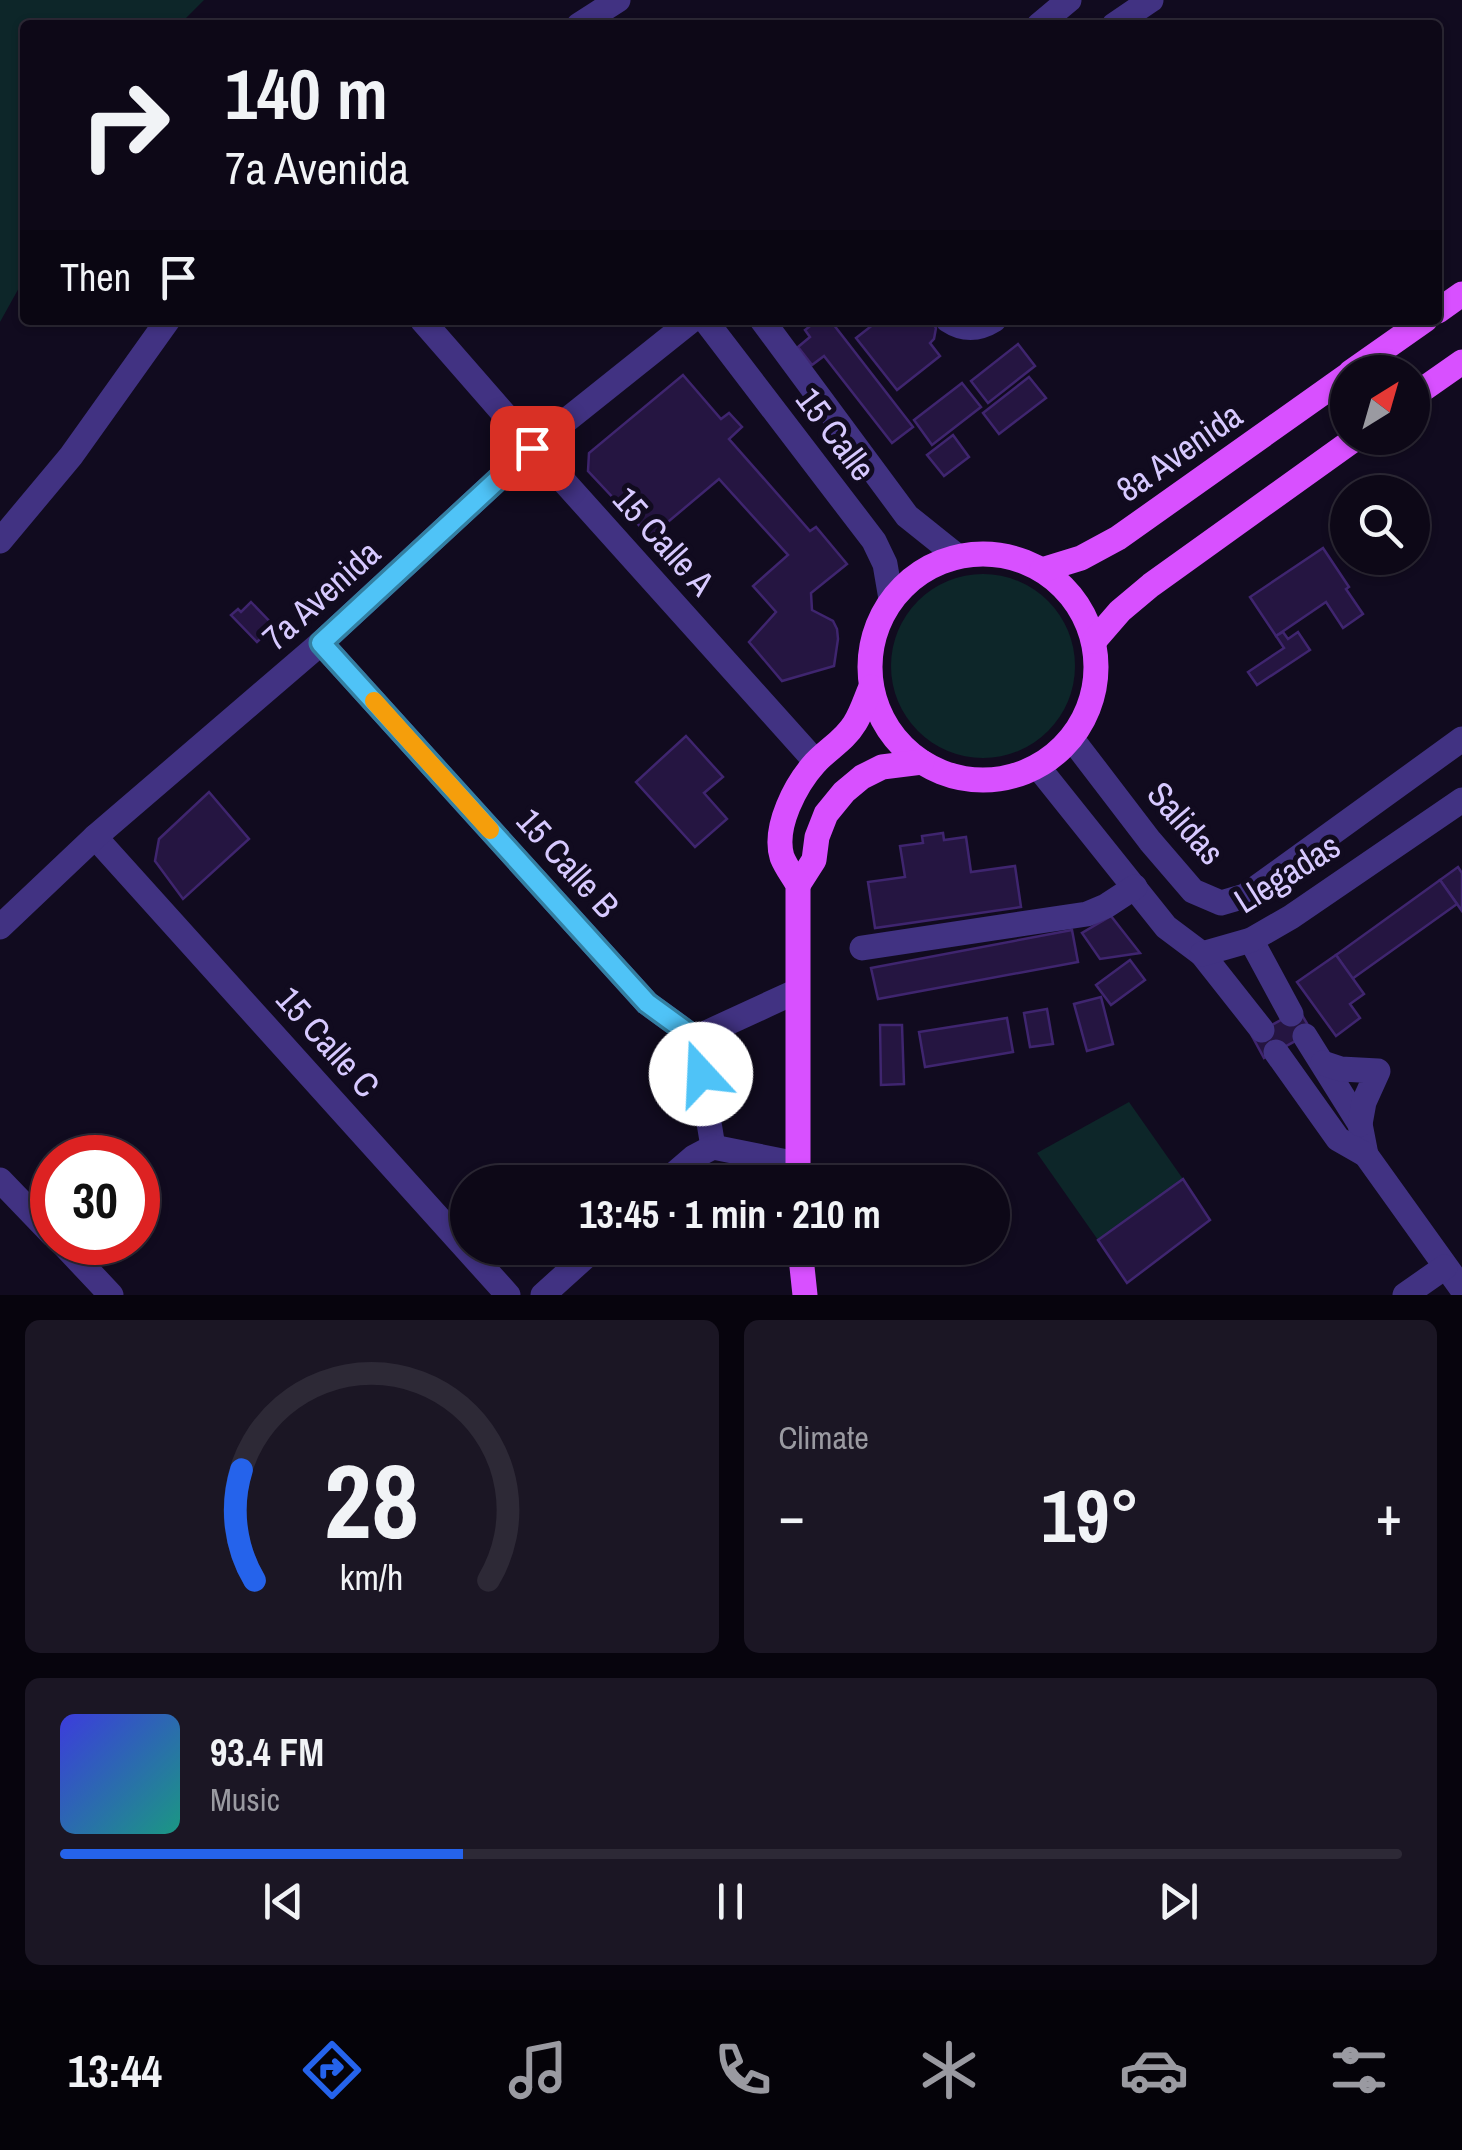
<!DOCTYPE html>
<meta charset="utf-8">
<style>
body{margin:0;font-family:"Archivo Narrow",sans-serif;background:#1b1624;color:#f1f3f6;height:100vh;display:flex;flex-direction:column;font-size:38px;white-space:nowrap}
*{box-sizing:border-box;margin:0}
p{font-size:32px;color:#9a9aa1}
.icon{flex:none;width:55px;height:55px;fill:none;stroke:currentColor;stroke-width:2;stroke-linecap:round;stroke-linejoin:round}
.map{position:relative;height:1295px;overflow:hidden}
.sheet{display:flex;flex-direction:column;gap:25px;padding:25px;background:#07040d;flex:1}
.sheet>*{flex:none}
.hud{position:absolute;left:20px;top:20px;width:1422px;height:305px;border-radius:10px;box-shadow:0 2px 8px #0004,0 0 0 2px #2d2936;background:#0d0817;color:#f1f3f6;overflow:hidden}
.needle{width:65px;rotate:37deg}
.buttons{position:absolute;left:1330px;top:355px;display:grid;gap:20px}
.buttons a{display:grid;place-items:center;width:100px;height:100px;border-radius:50%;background:#0d0817;box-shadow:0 2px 8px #0004,0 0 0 2px #2d2936;font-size:50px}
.speed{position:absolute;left:30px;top:1135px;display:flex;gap:20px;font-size:50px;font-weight:700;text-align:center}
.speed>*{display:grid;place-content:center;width:130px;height:130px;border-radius:50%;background:#0d0817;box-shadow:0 2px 8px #0004,0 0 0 2px #2d2936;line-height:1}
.speed .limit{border:15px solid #d22;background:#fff;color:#111}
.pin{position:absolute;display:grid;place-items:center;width:85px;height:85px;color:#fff;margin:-42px;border-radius:20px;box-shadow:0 5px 15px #0006}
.me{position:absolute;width:110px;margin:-55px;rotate:340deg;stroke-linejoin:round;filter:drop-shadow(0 0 8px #0008)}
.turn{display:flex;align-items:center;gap:35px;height:210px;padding:0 40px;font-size:45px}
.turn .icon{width:130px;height:130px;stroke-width:2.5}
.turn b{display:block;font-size:70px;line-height:85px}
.then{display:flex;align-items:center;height:95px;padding:0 40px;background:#0003;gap:20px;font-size:38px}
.big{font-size:75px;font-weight:700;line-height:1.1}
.sheet .card{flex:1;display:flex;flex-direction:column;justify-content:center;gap:15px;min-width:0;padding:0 35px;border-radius:15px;background:#1b1624}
.sheet .dial{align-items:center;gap:0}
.dial svg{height:260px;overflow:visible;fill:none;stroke:#2d2936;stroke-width:7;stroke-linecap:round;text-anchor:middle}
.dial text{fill:#f1f3f6;stroke:none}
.song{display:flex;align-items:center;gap:30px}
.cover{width:120px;height:120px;border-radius:15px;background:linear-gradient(135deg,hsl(240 70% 55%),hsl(170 70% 35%))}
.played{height:10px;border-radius:5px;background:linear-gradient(90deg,#2563eb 30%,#2d2936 30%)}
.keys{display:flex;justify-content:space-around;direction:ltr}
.heat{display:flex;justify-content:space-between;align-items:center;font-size:55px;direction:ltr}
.sheet .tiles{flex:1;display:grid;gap:25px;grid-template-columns:1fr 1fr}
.card:last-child{grid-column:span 2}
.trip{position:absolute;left:450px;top:1165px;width:560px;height:100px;border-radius:50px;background:#0d0817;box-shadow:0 2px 8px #0004,0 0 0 2px #2d2936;font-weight:700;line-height:100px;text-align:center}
.menu{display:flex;height:160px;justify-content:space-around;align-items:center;background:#050309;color:#9a9aa1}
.menu .icon{width:70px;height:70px}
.menu .selected{color:#2563eb}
.menu b{font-size:45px;color:#f1f3f6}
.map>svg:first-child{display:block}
.green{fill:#0d2629}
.building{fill:#251541;stroke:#3f256f;stroke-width:2.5}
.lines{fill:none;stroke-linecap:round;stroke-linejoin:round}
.minor{stroke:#413282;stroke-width:25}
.major{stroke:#d850ff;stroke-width:25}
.route-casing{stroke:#337fa1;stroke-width:25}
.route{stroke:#4fc3f7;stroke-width:18}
.slow{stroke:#f59e0b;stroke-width:18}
.labels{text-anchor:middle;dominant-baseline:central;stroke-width:10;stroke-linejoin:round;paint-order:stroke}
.street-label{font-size:35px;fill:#d7c9ff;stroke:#110b1f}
</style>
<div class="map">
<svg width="1462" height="1295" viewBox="0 0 1462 1295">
<rect width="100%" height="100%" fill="#110b1f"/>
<g class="green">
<polygon points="0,0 204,0 179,25 25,25 25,277 0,322"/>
<circle cx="983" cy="666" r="92"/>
<polygon points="1129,1102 1183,1179 1098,1240 1037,1153"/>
</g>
<g class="building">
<polygon points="818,320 830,320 913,427 892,443 824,356 812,365 798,347 810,337 805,330"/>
<polygon points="879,320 930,320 936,328 934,339 930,343 940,356 897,390 856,338"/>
<polygon points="1018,344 1035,366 988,403 971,381"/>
<polygon points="683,375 721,419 729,413 742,427 729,439 810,531 816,527 847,564 811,593 812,610 833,621 837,629 838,639 834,666 782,681 749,642 776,612 753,586 788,555 719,479 650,537 588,471 589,453"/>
<polygon points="1029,377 1046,398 999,434 983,413"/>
<polygon points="962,383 981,407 932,445 914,420"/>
<polygon points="953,435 969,457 944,476 927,455"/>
<polygon points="1323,548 1349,587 1346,589 1363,614 1343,628 1326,602 1276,636 1250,597"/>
<polygon points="251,602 274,626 257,642 231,615 238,609 241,612"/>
<polygon points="1283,632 1288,639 1298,632 1310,650 1257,685 1248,672 1284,648 1276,636"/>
<polygon points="686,736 723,777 704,793 727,819 695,847 636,782"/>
<polygon points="209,792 249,839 183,899 155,861 159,839"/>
<polygon points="943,833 944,840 966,837 971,872 1015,866 1021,907 875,928 868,882 905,877 900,846 923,843 922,836"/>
<polygon points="1458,867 1462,873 1462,911 1440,880"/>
<polygon points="1440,880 1457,904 1352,979 1336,955"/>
<polygon points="1111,916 1140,953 1100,959 1082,933"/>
<polygon points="1072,930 1078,962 878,999 871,968"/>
<polygon points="1336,955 1364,994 1350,1004 1360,1018 1336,1036 1297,982"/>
<polygon points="1130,960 1145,980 1111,1005 1096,985"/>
<polygon points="1101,997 1113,1044 1087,1051 1074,1004"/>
<polygon points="1047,1009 1053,1044 1030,1047 1024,1013"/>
<polygon points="1299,1010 1312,1032 1264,1058 1252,1036"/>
<polygon points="1007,1018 1013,1052 925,1067 919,1032"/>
<polygon points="880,1025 902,1025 904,1084 881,1085"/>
<polygon points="1183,1179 1210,1220 1127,1283 1098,1240"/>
<polygon points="704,1248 745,1248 745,1265 704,1264"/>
</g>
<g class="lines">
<g class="minor">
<polyline points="579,25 618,0"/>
<polyline points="1039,25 1069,0"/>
<polyline points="1114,25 1151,0"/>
<polyline points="422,320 533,447 816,762"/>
<polyline points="705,320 874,541 885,564 891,599"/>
<polyline points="762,320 907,516 957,556"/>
<path d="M948,320C963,330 978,330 994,320"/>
<polyline points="0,541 71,456 168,320"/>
<polyline points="321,643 647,1003 695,1038"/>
<polyline points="1072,739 1150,841 1193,891 1221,903 1245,896 1462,739"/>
<polyline points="1038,767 1166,927 1202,954 1262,1030"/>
<polyline points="95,837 508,1295"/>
<polyline points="0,927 95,837 321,643 533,447 692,320"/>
<polyline points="1251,940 1291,1014"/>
<polyline points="862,948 1087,914 1106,906 1135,887"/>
<polyline points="1202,954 1251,940 1291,917 1462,800"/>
<polyline points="1305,1036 1360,1124 1366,1155"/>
<polyline points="695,1038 797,991"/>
<polyline points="695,1038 713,1147"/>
<polyline points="1276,1052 1338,1139 1366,1155 1462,1289"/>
<polyline points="1323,1063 1341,1069 1378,1071 1364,1102 1360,1124"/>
<polyline points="0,1180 52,1234"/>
<polyline points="665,1182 694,1157 713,1147 797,1164"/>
<polyline points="61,1242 111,1295"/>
<polyline points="543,1295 595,1248"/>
<polyline points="1405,1295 1445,1267"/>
</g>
<g class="major">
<polyline points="1438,311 1462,294"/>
<polyline points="1351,372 1425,320"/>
<polyline points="1412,397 1462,362"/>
<circle cx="983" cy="667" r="113"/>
<polyline points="1042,570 1081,558 1118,538 1348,375"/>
<polyline points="1094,641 1120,611 1151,585 1356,438"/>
<polyline points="798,885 814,860 817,837 826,814 844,792 862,777 882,767 922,762"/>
<path d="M798,1182V885C793,876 786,867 782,857C773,827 796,784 815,763C828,749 845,740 855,723C862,712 866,698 871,687"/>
<polyline points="800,1248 805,1295"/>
</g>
</g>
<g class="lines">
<g class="route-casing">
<polyline id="route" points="532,448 321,643 647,1003 695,1038 701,1074"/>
</g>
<use href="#route" class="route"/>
<polyline class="slow" points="374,701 490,830"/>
</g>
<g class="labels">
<g class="street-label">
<text transform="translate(836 434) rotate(53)">15 Calle</text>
<text transform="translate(1179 452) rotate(-35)">8a Avenida</text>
<text transform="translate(664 541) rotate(48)">15 Calle A</text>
<text transform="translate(321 595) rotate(-42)">7a Avenida</text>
<text transform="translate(1186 823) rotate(49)">Salidas</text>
<text transform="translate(568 863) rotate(48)">15 Calle B</text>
<text transform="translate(1287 873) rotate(-32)">Llegadas</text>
<text transform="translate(328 1042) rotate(48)">15 Calle C</text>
</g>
</g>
</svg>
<div class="buttons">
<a><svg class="needle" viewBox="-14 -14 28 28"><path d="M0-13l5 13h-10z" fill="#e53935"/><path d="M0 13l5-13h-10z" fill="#9a9aa1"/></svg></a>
<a><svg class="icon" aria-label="search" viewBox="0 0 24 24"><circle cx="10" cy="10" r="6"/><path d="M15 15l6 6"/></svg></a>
</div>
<div class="speed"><div class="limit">30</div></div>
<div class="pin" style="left:532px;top:448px;background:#d93025"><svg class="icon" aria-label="arrive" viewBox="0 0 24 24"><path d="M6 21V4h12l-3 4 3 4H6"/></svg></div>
<svg class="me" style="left:701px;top:1074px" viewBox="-20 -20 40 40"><circle r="19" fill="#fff"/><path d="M0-13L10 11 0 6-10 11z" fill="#4fc3f7"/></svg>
<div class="trip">13:45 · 1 min · 210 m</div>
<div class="hud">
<div class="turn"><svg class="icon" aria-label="right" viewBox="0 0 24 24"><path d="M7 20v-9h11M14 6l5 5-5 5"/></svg><div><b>140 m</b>7a Avenida</div></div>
<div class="then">Then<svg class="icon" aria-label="arrive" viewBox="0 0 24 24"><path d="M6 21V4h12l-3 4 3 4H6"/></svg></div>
</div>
</div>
<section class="sheet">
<div class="tiles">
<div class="card dial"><svg viewBox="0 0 100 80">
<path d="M14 69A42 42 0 1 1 86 69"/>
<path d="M14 69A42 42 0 0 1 10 35" stroke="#2563eb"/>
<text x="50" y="56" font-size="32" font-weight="700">28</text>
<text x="50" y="72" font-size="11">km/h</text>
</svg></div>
<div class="card"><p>Climate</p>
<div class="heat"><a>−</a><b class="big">19°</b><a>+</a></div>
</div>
<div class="card">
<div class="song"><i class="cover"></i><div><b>93.4 FM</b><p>Music</p></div></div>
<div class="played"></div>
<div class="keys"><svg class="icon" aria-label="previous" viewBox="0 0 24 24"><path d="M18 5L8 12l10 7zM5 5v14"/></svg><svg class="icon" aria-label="pause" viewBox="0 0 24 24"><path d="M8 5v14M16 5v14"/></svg><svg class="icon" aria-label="next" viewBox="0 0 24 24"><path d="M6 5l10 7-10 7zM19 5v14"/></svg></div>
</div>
</div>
</section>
<nav class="menu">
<b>13:44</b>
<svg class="icon selected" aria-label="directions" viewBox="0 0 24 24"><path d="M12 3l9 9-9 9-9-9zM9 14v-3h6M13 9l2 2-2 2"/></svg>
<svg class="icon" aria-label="music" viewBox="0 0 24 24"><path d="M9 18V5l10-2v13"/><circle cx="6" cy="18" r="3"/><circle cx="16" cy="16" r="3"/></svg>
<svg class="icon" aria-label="phone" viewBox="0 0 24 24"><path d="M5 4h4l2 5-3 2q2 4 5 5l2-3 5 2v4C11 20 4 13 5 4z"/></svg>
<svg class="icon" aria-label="climate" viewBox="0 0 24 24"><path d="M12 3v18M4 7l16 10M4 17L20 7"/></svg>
<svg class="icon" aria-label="car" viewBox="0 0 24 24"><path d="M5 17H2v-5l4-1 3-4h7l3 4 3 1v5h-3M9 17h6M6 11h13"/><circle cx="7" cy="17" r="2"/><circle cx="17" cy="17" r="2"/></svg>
<svg class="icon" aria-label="filters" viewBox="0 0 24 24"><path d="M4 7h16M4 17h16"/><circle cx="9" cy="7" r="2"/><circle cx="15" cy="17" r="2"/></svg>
</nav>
